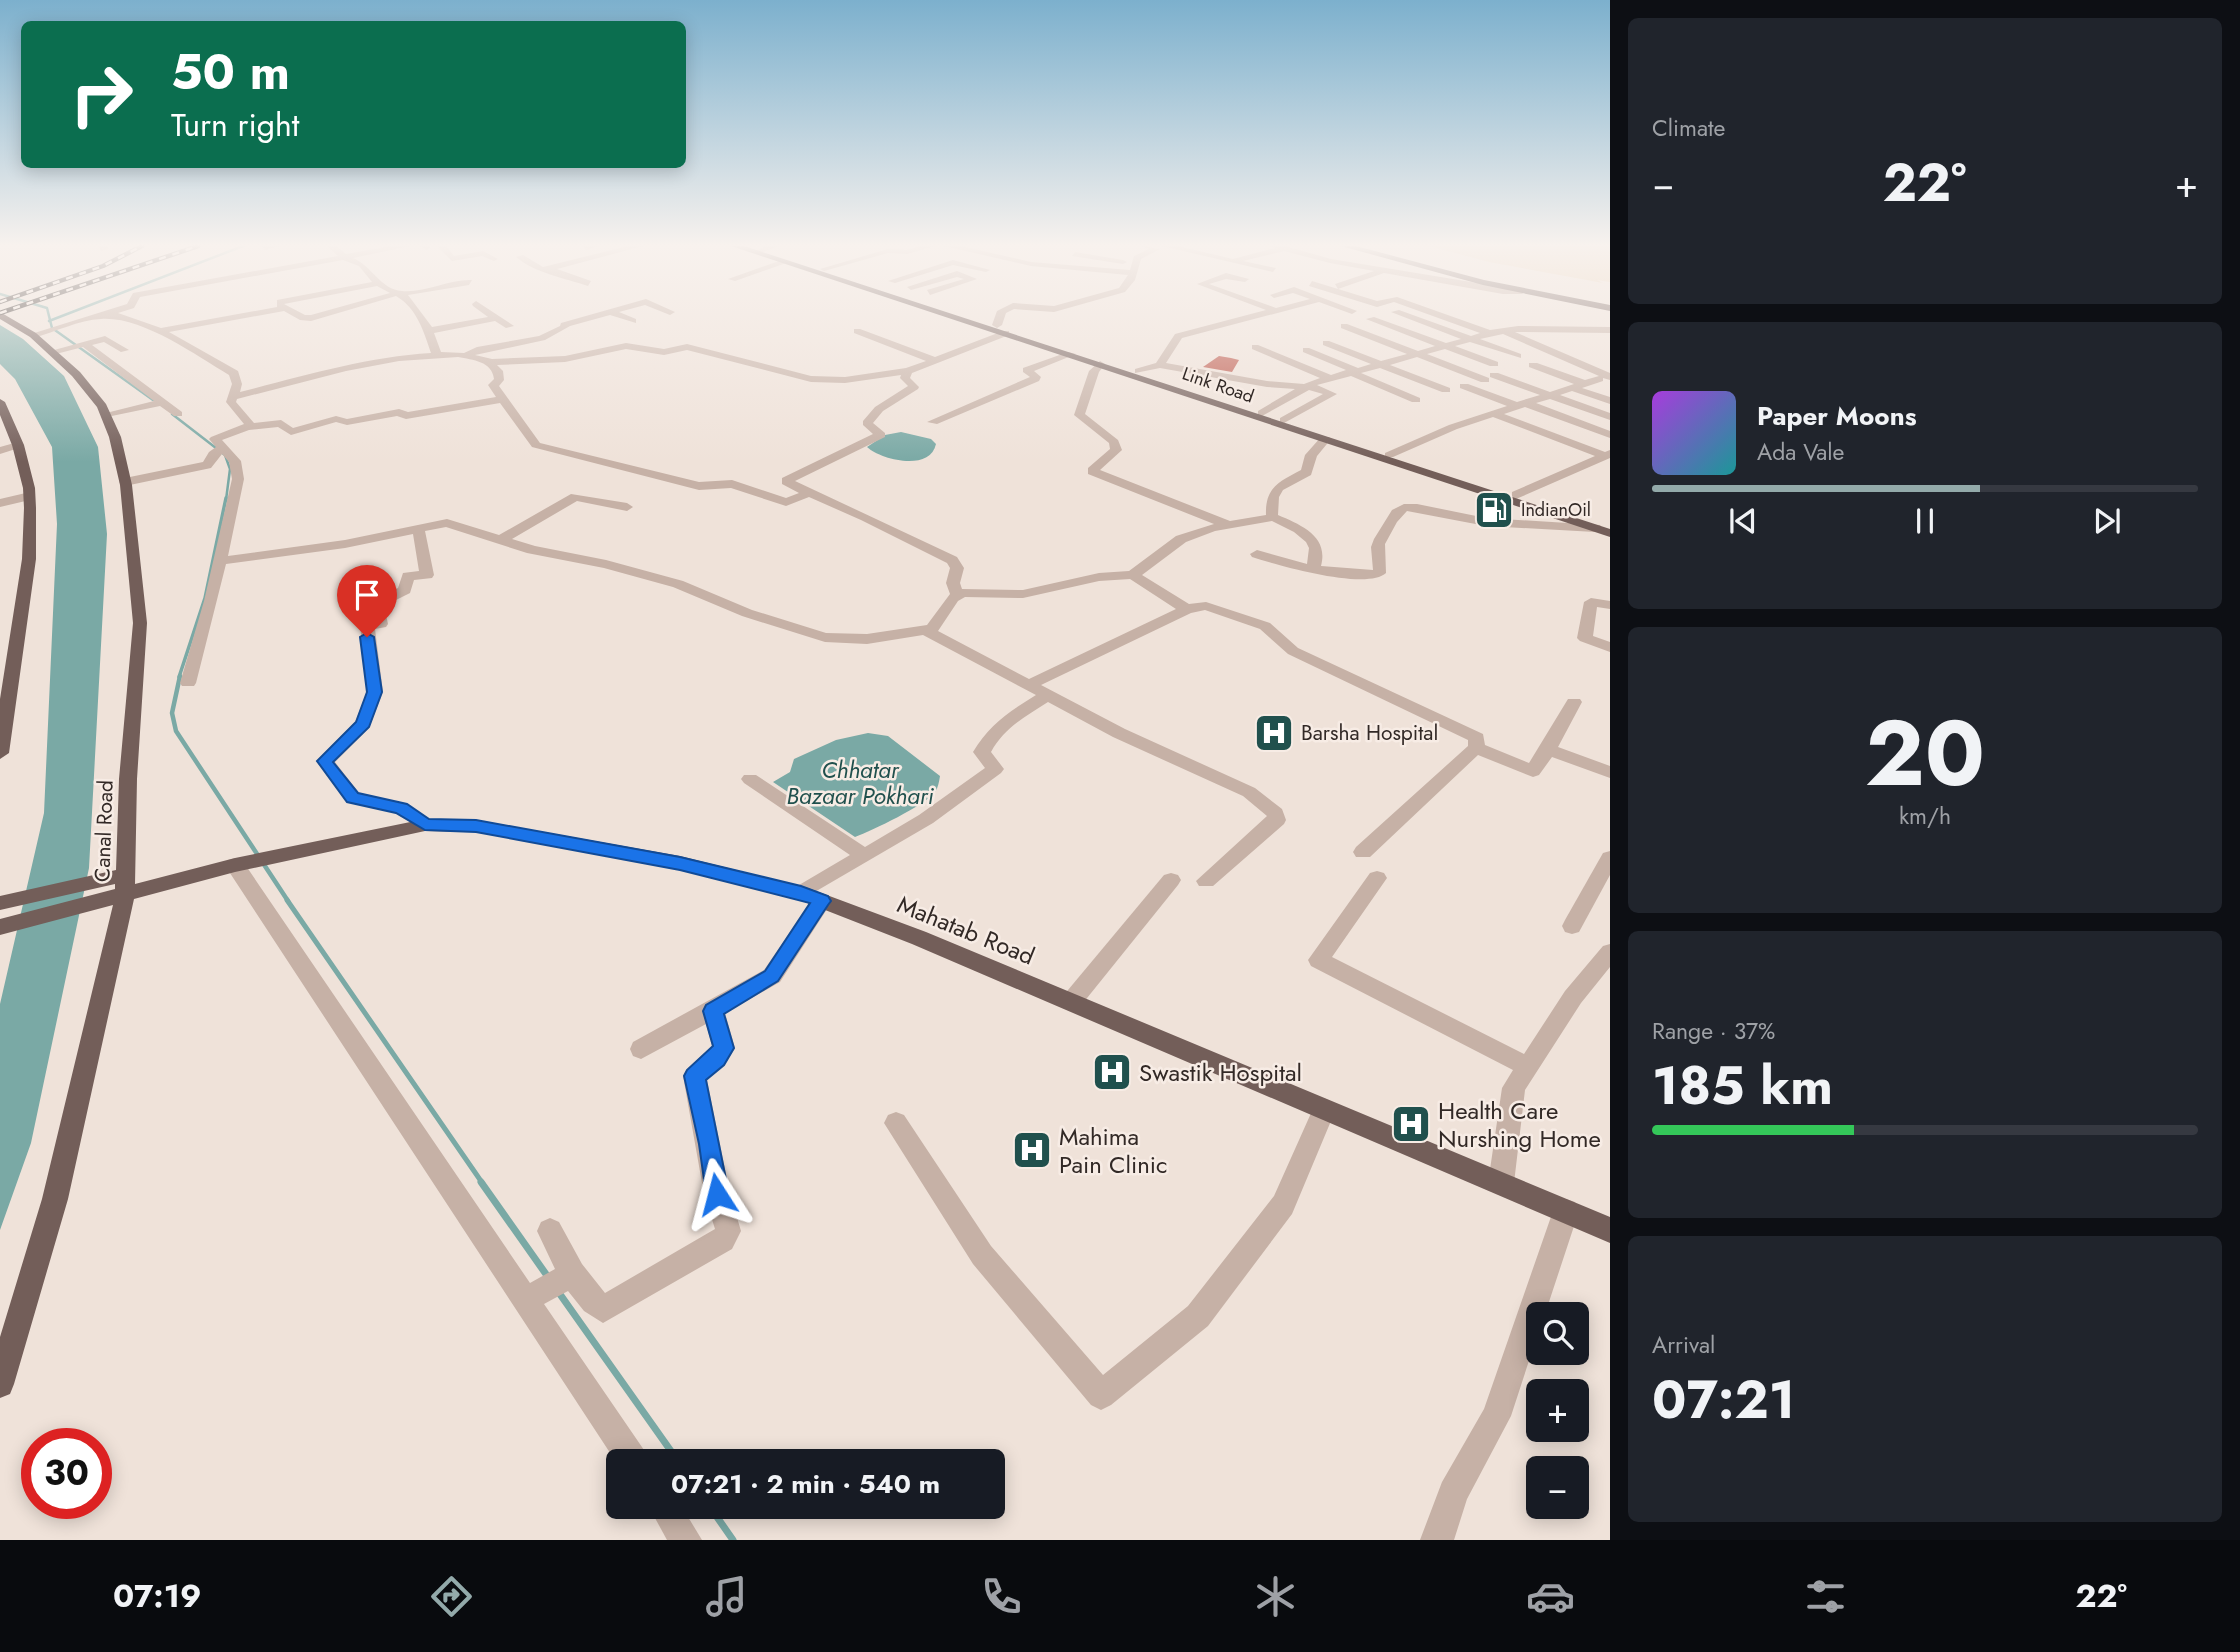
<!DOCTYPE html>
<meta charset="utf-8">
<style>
body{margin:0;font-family:Jost,sans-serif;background:#20242c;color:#f1f3f6;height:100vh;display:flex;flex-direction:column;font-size:26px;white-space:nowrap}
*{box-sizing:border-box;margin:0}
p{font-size:23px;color:#9ea1a6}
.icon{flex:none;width:38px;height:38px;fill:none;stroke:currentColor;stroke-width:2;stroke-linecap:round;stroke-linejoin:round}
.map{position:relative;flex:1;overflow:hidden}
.panel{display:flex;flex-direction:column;gap:18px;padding:18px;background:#0d0f14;width:630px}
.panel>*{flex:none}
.hud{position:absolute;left:21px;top:21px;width:665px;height:147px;border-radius:10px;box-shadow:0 4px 18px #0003;background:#0b6e4f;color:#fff;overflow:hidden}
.tools{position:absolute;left:1526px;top:1302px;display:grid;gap:14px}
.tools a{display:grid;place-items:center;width:63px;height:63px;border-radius:10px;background:#171b24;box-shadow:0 4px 18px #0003;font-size:35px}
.speed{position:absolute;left:21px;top:1428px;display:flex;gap:14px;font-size:35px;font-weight:700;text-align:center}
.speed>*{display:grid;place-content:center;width:91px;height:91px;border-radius:50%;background:#171b24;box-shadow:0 4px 18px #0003;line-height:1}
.speed .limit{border:10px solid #d22;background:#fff;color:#111}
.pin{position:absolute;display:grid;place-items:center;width:60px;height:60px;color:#fff;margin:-72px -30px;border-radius:50% 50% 50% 0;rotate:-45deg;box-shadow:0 0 7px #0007}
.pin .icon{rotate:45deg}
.me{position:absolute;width:77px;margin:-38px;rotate:351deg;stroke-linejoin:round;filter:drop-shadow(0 0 5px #0008)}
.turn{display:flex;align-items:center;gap:24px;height:147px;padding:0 35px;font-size:32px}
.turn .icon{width:91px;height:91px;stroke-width:2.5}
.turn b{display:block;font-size:49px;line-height:60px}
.big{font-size:52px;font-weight:700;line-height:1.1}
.panel .widget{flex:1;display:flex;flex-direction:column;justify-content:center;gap:10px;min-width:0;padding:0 24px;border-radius:10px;background:#20242c}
.panel .dial{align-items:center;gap:0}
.dial b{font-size:91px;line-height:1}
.song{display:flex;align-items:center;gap:21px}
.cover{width:84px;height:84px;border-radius:10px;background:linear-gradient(135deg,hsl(280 70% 55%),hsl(180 70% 35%))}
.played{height:7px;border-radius:4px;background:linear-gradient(90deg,#93aaaa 60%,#363941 60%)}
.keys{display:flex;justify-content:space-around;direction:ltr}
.heat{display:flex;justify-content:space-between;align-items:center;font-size:38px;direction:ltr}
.charge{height:10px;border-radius:5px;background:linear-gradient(90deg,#34c759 37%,#363941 0)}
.trip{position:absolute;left:606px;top:1449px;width:399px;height:70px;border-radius:10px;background:#171b24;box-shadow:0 4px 18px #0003;font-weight:700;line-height:70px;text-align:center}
.tab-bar{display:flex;height:112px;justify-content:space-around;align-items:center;background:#090b0e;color:#9ea1a6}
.tab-bar .icon{width:49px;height:49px}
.tab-bar .active{color:#93aaaa}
.tab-bar b{font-size:32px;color:#f1f3f6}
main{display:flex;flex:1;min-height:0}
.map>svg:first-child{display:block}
.sand{fill:#e8cfb2}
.water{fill:#7aa9a5}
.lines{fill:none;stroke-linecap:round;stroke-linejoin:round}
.stream-far4{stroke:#7aa9a5;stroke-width:2.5}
.stream-far3{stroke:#7aa9a5;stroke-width:3.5}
.stream-far2{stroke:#7aa9a5;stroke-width:4.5}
.stream-far1{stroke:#7aa9a5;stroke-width:5}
.stream{stroke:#7aa9a5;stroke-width:7}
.building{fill:#bc574a}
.minor{fill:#c6b1a6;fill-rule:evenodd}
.major{fill:#735e59;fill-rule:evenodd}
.rail-casing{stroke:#322926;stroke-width:4.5}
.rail{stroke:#f7ece5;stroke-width:2.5;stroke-dasharray:7;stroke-linecap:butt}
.route{fill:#1a73e8;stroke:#114b97;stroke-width:2}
.labels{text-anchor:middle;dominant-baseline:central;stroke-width:5;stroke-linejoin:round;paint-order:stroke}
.far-street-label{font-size:18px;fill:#322926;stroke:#f7ece5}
.far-poi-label{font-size:18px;fill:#322926;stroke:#f7ece5;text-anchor:start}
.poi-label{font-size:21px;fill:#322926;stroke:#f7ece5;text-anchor:start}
.street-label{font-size:21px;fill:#322926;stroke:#f7ece5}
.water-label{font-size:23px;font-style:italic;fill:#20504d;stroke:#f7ece5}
.near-street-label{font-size:24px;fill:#322926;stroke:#f7ece5}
.near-poi-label{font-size:24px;fill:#322926;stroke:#f7ece5;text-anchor:start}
</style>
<main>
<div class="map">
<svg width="1610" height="1540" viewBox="0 0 1610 1540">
<rect width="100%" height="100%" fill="#efe2d9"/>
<polygon class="sand" points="1429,246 1610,246 1610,282 1597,280 1603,283 1489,262"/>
<g class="water">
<polygon points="0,325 23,339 64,376 98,447 107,534 89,868 31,1143 0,1230 0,1004 44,813 57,524 52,447 15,379 0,364"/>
<path d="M901,432L931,439L936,444C930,472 881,460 867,447L885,435Z"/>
<path d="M868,733L888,736L940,776C939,782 938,788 935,792C924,806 873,830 855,837L773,782L790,772L794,759L836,740Z"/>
</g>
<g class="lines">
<g class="stream-far4">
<polyline points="0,294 47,308 52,328 153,400"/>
<polyline points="49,321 243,246"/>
<polyline points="172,414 225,455 230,469 226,500"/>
</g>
<polyline class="stream-far3" points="179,677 205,598 226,498"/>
<polyline class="stream-far2" points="180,676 172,713 176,731 288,901"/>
<polyline class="stream-far1" points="287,900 483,1184"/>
<g class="stream">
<polyline points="481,1182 548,1277"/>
<polyline points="557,1290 678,1461"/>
<polyline points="710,1507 733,1540"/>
</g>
</g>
<polygon class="building" points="1219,356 1231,358 1239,360 1232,372 1203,367"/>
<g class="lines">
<g class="minor">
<polygon points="99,246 107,246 108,249 101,251"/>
<polygon points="262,246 280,246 265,250"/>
<path d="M327,246H336L346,254L391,246H410L353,258C371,265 381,290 402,291C425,293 449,279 472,280L469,285L408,295L432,327L488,317L473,306L472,304L476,301L514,326L506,328L495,321L434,333L441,352L464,353L477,347L539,336L560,326L561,323L646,299L675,312L670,315L645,305L619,312L636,319V323L610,315L570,326L545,340L475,355L492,359L565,356L626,343L664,349L687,344L811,376L845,377L906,368L926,361L854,333V329H860L935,357L1003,331H1009V335L912,373L910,378L919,387L918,389L883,411L873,423L885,433V437L795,481L957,557L964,568L960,583L962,589L1023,590L1099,573L1129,571L1176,536L1214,524L1088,474V468L1110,449L1109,443L1074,415L1089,371L1100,361L1105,364L1099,372L1085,414L1118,440L1122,450L1100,470L1230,521L1266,515C1265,487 1279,482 1301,470L1305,455L1321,437H1329L1331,439L1317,456L1311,475L1283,490L1279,497L1278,515C1301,525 1329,536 1321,566L1373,570L1371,547L1374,539L1392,510L1404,504H1417L1486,518L1600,525L1602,528L1595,532L1486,526L1407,511L1397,522L1385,544L1386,573C1367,591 1277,565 1252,557L1250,554L1257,550L1307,564L1309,548L1306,542L1294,532L1272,521L1215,531L1186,542L1142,575L1189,604L1206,602L1270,623L1298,648L1483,734L1485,745L1529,763L1568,699H1580L1582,702L1558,747L1610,766V778L1552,757L1539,775L1533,777L1478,755L1370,857H1356L1353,852L1356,847L1468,746V740L1288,654L1260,629L1205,610L1191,613L1041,685L1125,729L1255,788L1282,809L1286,820L1284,824L1213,886H1199L1196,881L1267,816L1243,796L1113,737L1048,702C1026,716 1004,728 991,752L1004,769L1001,773L933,823L801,900L794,898L791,893L794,888L850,855L744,783L741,779L744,775H756L865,847L919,815L985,768L973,752C989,725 1010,711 1036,695L923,635L867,644L825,642L742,616L673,587L604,568L527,553L446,527L425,531L434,575L432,578L414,580L410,593L388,604L385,610L388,624L386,627L375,629L383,692L369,728L335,762L359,793L407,804L434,825L432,830L425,831L395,813L347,802L316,761L355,722L367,692L360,625L362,622L373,620C369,600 382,595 398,588L403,573L419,571L413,534L345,548L226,564L196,683L194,686H182L180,683L204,601L232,479L229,462L222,454L211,468L125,486L119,482L125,478L203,462L209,452L216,447L209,439L211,437L244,424L226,402L232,384L229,375C195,355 142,316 101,319C79,320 55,332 33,338L28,335L127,304L133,293L338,256ZM343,260L359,266L372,282L277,300V307L161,328L118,313L134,308L140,297ZM377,286L390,293L311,315H305L284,304ZM396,296C417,308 424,332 431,353C366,357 303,376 240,392L242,384L238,371L169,332L284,311L300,320L311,321ZM626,349L664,355L687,350L811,382L845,383L901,375L900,378L908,386L875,407L863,421V425L873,434L782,478V484L799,493L786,498L732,480L699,482L540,443L499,386L504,380L503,371L497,365L565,362ZM458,357C473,360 492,361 494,379L488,385L496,397L408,412L399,409L347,419L336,416L293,428L281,420L254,423L236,402L237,399L346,371L399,361ZM500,403L532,447L699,490L731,488L786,506L809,497L861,520L947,563L950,568L946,583L950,594L927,625L867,634L826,633L752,610L683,581L606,560L535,546L512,539L577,501L627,511L633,507L627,503L571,494L499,535L447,519L345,540L228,556L244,479L241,461L222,440L249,430L278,427L291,435L336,422L347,425L397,416L406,419ZM1130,579L1176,609L1029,679L938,631L958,601L965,597L1023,598L1099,581Z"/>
<polygon points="420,246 429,246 430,248 426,250"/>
<polygon points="437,246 446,246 454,256 483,251 498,259 494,261 482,256 452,261"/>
<polygon points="583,246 598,246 586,250"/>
<path d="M628,246H643L557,269L591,281L588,286C564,278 535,273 516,257L523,255L543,267Z"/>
<polygon points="766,246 779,246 760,253 756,251"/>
<polygon points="920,246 935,246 907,254 888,253 824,271 820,269 888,249 907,250"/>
<polygon points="944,246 961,246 1031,262 1130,270 1134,256 1149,249 1141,246 1160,249 1141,259 1135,280 1125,292 1054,312 1014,309 1006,313 1002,325 997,328 992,325 997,311 1013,303 1054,306 1119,288 1128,275 1031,266"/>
<polygon points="1162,246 1178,246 1233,259 1275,248 1271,246 1285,246 1331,259 1526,291 1522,294 1503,294 1384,273 1338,289 1335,284 1374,271 1330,263 1284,251 1243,261 1276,268 1273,272"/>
<polygon points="1075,252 1123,260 1127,262 1123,264 1072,256"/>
<polygon points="782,260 789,262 735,281 728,279"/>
<polygon points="953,260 990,270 986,272 953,265 895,283 888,281"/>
<polygon points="957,271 977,279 930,295 927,290 964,279 957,277 911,290 907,287"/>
<polygon points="1226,273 1249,279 1245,282 1226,279 1209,284 1276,308 1310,299 1293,293 1274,298 1270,295 1294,287 1357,311 1352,314 1319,302 1182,338 1166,363 1267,381 1304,384 1320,378 1252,349 1252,345 1258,345 1331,375 1346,370 1303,352 1303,348 1309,348 1358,368 1371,364 1323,345 1323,341 1329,341 1381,361 1407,354 1341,328 1341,324 1347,324 1418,351 1435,346 1366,319 1374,317 1446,343 1461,339 1391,312 1399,310 1471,336 1480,333 1394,302 1377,307 1309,286 1312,281 1377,301 1397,297 1490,330 1518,326 1610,327 1610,333 1515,332 1610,373 1610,380 1603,378 1603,381 1582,388 1610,397 1610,404 1572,391 1560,395 1610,413 1610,420 1550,399 1536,403 1610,431 1610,438 1525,407 1504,414 1605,452 1610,450 1610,458 1516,499 1512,498 1512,492 1595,456 1493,417 1457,429 1393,457 1385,457 1385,453 1449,425 1507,406 1460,388 1460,384 1468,384 1517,402 1540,395 1490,377 1490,373 1498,373 1550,392 1574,384 1529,367 1529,363 1537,363 1585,380 1599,376 1503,334 1480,339 1521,354 1521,358 1470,342 1455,346 1498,362 1498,366 1490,366 1445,349 1427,354 1489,378 1489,382 1481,382 1417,357 1390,365 1450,388 1450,392 1442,392 1380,368 1361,373 1420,398 1420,402 1412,402 1351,376 1317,385 1337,394 1284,423 1280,422 1280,418 1323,394 1309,390 1262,416 1258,415 1258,411 1295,389 1267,387 1160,368 1135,373 1135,369 1156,363 1175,334 1266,310 1197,284"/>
<polygon points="105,336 129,350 121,352 104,342 92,345 182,412 182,416 174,416 160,406 102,418 102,414 154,401 83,347 52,355 47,352"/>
<polygon points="1068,352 1076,354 1034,371 1041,377 1039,381 937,424 927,422 1030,377 1023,372 1023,368"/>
<polygon points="18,442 24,445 22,447 0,454 0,447"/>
<polygon points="30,492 34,493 34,499 0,507 0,499"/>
<polygon points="1591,598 1610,601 1610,609 1597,607 1593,636 1610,642 1610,652 1580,641 1577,638 1584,602"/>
<polygon points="1610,851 1610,875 1579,932 1572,934 1565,932 1562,926 1565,920 1603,853"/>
<polygon points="235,858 242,860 530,1283 555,1269 537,1231 541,1222 550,1218 559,1222 582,1264 605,1293 715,1229 704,1194 683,1076 687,1069 712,1046 706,1024 641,1059 633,1056 630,1049 633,1042 764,970 815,896 822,894 829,896 832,901 829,906 780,982 725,1013 735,1048 724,1065 707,1080 730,1194 741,1231 732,1249 603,1323 584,1311 568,1291 544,1304 644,1450 648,1461 618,1461 618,1465 228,870 225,865 228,860"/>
<polygon points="1377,871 1384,873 1387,878 1332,957 1524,1054 1565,991 1603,946 1610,944 1610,967 1581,1003 1525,1090 1514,1183 1510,1191 1501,1195 1492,1191 1488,1183 1502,1088 1513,1070 1311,966 1308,960 1370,873"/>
<polygon points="1171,873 1178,875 1181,880 1178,885 1079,1008 1071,1011 1063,1008 1060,1002 1063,996 1164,875"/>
<polygon points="1324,1098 1332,1102 1336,1109 1292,1214 1208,1326 1111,1405 1101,1410 1091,1405 973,1264 884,1123 888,1115 896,1112 904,1115 991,1246 1103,1375 1188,1306 1274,1196 1316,1102"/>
<polygon points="1566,1199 1575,1202 1579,1211 1545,1314 1538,1314 1538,1333 1511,1416 1467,1499 1454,1540 1420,1540 1442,1482 1484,1409 1553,1211 1557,1202"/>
<polygon points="649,1507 682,1507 702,1540 667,1540"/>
</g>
<g class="major">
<polygon points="731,246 744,246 1610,529 1610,537"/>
<polygon points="1341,246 1356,246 1484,280 1610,305 1610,311 1483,285"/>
<polygon points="0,312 36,333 80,372 106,404 121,437 132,485 147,623 137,779 135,884 235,858 425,819 476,820 680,856 808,888 926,932 1610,1217 1610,1243 912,944 797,899 680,870 476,832 425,831 235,872 134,899 68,1199 14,1384 10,1394 0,1398 0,1337 42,1199 113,905 0,935 0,919 115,889 115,884 0,910 0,896 116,870 119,779 133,623 120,485 109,437 97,407 72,376 30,337 0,319"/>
<polygon points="0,399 5,402 24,445 35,488 36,508 36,559 9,753 0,759 0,699 22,559 24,508 23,488 12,445 0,415"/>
</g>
<g class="rail-casing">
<g id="rail">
<polyline points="0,302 103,266 142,246"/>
<polyline points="0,313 198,246"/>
</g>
</g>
<use href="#rail" class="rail"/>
</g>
<linearGradient id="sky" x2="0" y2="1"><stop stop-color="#7cb0cd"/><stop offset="0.53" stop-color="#f8f2ee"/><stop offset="1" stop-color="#f8f2ee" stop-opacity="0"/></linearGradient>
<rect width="1610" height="462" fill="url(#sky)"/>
<polygon class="route" points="367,633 374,637 382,692 369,727 333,762 358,793 407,804 429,819 476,820 680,857 801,886 828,896 831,901 828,905 778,981 724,1014 734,1048 724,1065 706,1080 729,1194 725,1202 717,1205 709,1202 706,1194 699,1144 684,1076 687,1070 713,1046 703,1011 706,1005 765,971 810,903 680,870 476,832 425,830 396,813 347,802 317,761 356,722 367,692 360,637"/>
<defs>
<g id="fuel-square" transform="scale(2.0125)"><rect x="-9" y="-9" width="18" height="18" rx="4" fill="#20504d" stroke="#f7ece5"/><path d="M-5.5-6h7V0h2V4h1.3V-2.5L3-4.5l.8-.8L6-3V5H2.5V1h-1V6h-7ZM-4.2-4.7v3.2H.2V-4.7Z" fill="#fff"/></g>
<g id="hospital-square" transform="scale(2.0125)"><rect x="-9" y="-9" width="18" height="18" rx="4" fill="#20504d" stroke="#f7ece5"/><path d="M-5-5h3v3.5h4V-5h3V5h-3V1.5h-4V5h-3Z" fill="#fff"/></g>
</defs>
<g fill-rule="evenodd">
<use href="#fuel-square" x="1494" y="510"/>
<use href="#hospital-square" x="1274" y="733"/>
<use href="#hospital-square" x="1112" y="1072"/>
<use href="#hospital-square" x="1411" y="1124"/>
<use href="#hospital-square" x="1032" y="1150"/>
</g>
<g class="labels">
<g class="far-street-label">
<text transform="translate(1218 385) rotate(19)">Link Road</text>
</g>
<g class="far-poi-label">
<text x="1521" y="510">IndianOil</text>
</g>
<g class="poi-label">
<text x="1301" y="733">Barsha Hospital</text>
</g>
<g class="street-label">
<text transform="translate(104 831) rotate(-88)">Canal Road</text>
</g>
<g class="water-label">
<text x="860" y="770">Chhatar<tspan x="860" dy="26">Bazaar Pokhari</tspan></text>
</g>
<g class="near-street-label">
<text transform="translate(966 930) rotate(22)">Mahatab Road</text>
</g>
<g class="near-poi-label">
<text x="1139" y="1072">Swastik Hospital</text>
<text x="1438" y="1110">Health Care<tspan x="1438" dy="28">Nurshing Home</tspan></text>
<text x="1059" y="1136">Mahima<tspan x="1059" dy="28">Pain Clinic</tspan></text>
</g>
</g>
</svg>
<div class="tools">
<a><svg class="icon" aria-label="search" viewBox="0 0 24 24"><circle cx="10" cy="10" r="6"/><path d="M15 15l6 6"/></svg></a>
<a>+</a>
<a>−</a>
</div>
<div class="speed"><div class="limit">30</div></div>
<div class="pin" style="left:367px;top:637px;background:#d93025"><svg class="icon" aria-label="arrive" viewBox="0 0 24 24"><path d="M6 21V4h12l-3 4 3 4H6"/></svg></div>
<svg class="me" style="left:717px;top:1194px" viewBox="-20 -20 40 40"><path d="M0-17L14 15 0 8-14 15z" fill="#1a73e8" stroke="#fff" stroke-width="4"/></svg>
<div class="trip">07:21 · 2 min · 540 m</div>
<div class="hud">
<div class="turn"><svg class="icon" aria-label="right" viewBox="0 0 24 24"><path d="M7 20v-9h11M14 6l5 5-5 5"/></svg><div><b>50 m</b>Turn right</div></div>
</div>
</div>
<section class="panel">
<div class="widget"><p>Climate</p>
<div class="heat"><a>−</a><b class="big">22°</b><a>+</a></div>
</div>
<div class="widget">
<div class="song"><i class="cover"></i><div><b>Paper Moons</b><p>Ada Vale</p></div></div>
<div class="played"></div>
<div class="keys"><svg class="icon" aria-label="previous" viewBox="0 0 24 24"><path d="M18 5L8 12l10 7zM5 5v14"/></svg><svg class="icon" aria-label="pause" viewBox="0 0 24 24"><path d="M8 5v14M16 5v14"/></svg><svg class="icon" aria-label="next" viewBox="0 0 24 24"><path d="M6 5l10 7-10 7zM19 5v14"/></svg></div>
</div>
<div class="widget dial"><b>20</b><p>km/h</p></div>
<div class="widget"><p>Range · 37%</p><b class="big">185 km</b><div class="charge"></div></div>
<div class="widget"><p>Arrival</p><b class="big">07:21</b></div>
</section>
</main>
<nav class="tab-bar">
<b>07:19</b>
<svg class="icon active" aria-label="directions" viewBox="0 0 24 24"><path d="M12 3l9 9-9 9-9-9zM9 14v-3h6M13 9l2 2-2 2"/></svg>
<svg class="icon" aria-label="music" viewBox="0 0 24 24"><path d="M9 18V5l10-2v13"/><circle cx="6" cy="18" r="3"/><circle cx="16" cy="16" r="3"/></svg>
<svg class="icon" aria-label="phone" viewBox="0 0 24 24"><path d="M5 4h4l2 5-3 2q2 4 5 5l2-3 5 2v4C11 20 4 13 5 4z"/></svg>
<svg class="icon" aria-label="climate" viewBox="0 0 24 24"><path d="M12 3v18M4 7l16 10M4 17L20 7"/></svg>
<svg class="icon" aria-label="car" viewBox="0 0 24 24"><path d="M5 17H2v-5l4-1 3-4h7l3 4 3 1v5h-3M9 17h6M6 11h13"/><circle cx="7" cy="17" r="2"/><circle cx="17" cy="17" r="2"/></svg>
<svg class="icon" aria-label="filters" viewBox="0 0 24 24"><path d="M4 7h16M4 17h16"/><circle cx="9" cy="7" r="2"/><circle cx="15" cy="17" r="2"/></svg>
<b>22°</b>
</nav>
